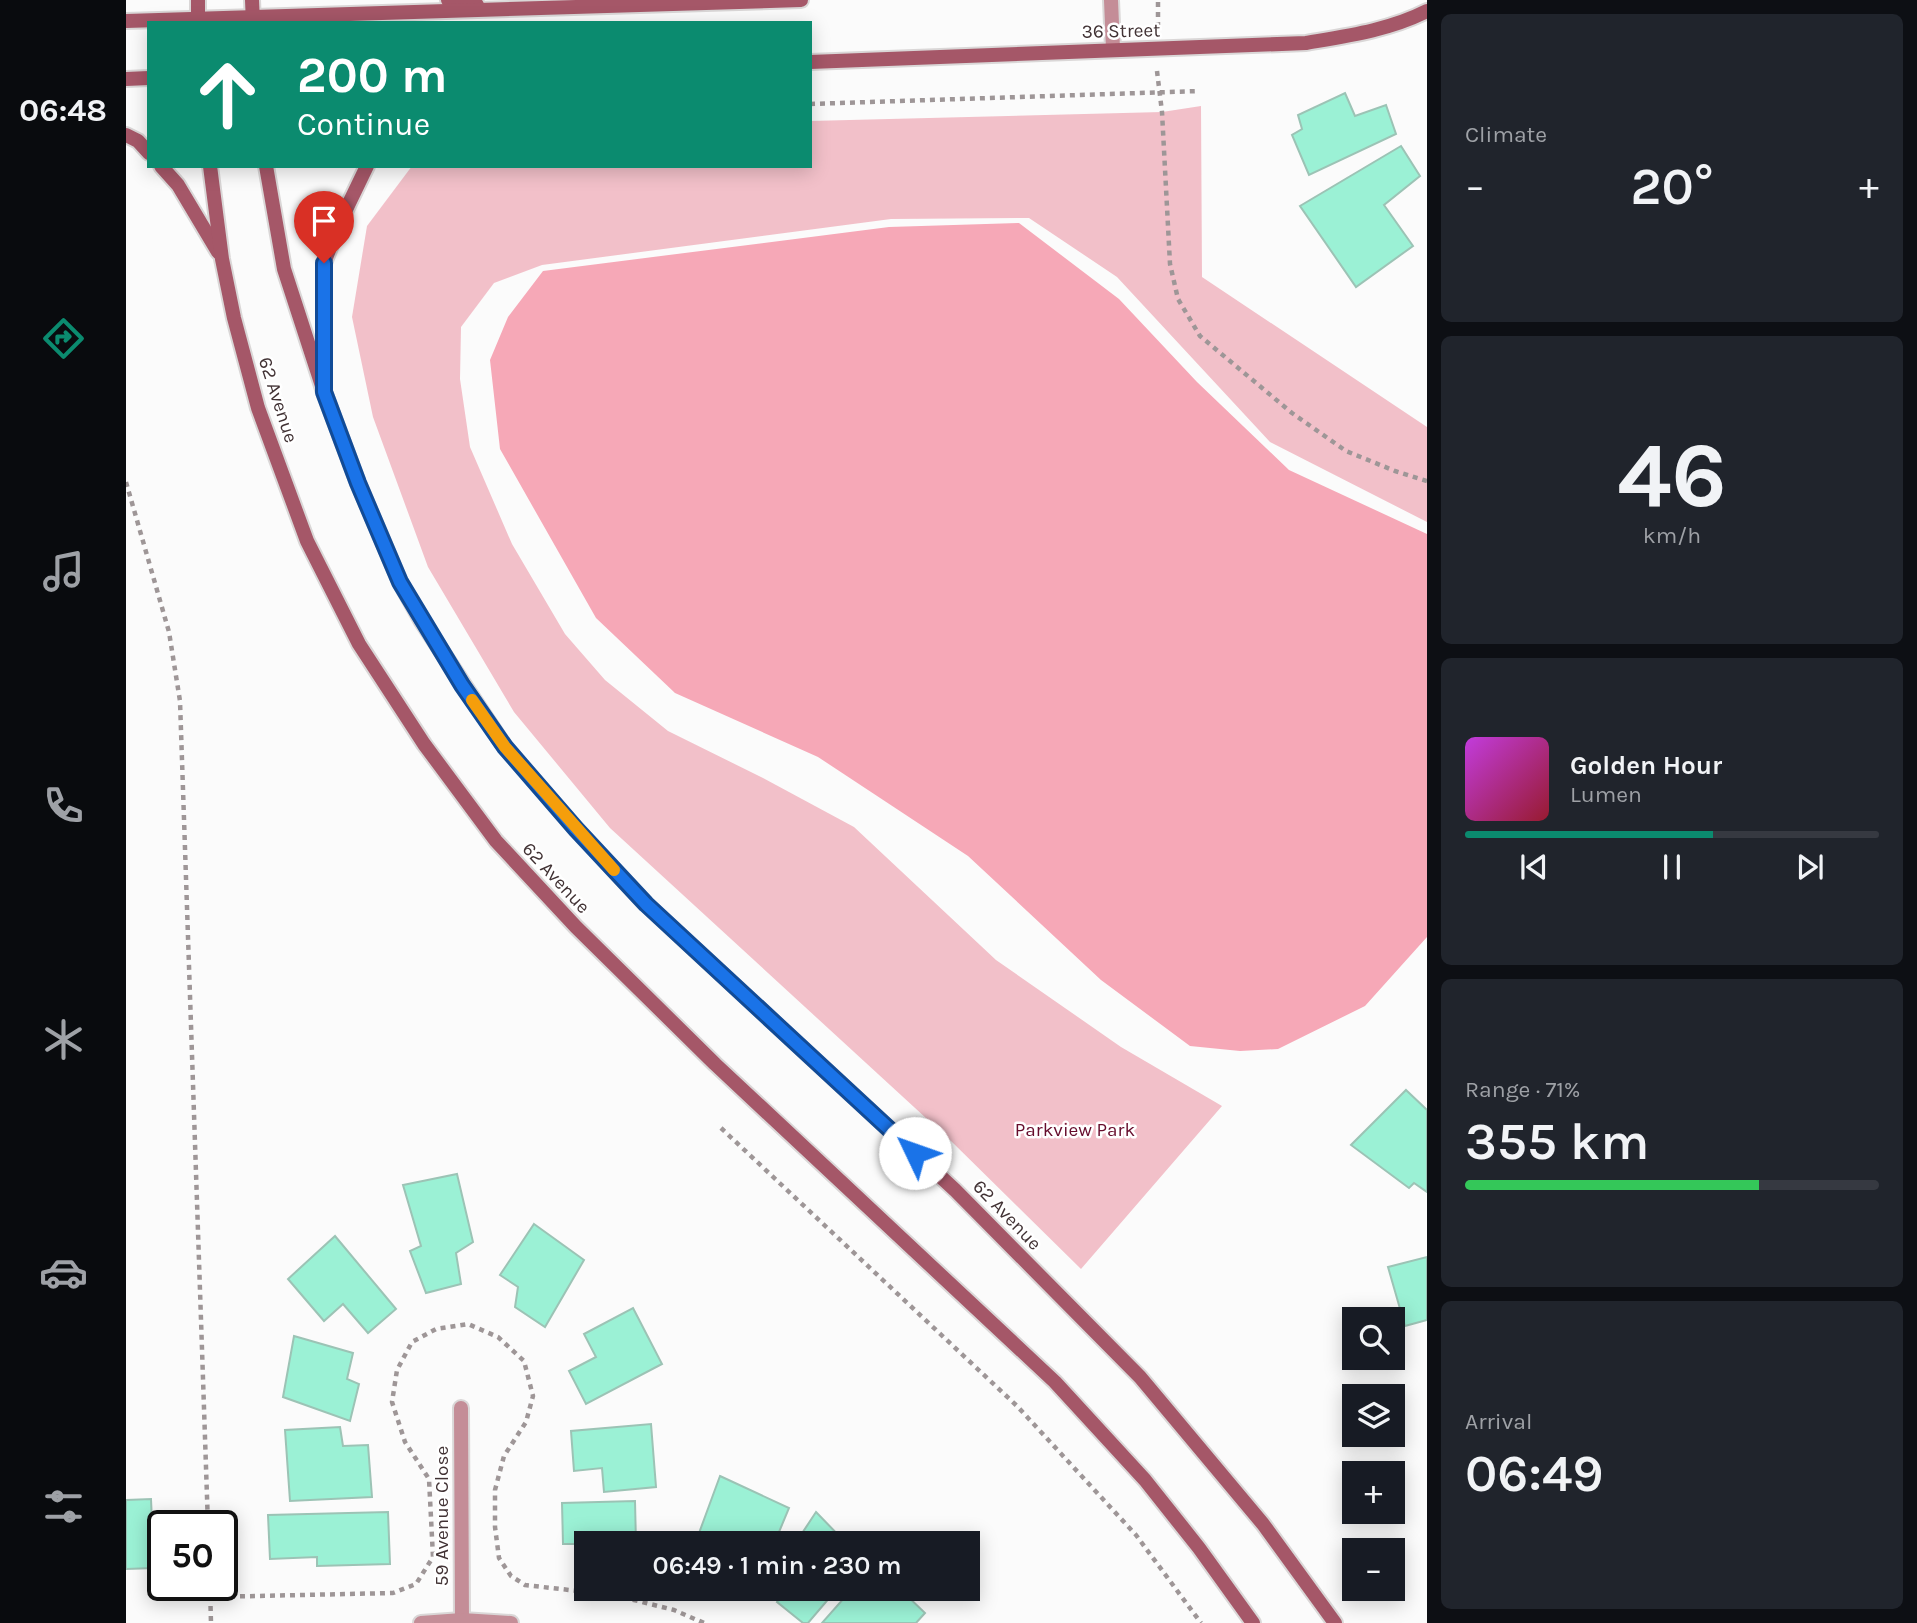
<!DOCTYPE html>
<meta charset="utf-8">
<style>
body{margin:0;font-family:Karla,sans-serif;background:#20242c;color:#f1f3f6;height:100vh;display:flex;flex-direction:column;font-size:26px;white-space:nowrap}
*{box-sizing:border-box;margin:0}
p{font-size:23px;color:#9ea1a6}
.icon{flex:none;width:38px;height:38px;fill:none;stroke:currentColor;stroke-width:2;stroke-linecap:round;stroke-linejoin:round}
.map{position:relative;flex:1;overflow:hidden}
.sheet{display:flex;flex-direction:column;gap:14px;padding:14px;background:#0d0f14;width:490px}
.sheet>*{flex:none}
.guide{position:absolute;left:21px;top:21px;width:665px;height:147px;border-radius:0px;box-shadow:0 4px 18px #0003;background:#0b8b6f;color:#fff;overflow:hidden}
.controls{position:absolute;left:1216px;top:1307px;display:grid;gap:14px}
.controls a{display:grid;place-items:center;width:63px;height:63px;border-radius:0px;background:#171b24;box-shadow:0 4px 18px #0003;font-size:35px}
.speed{position:absolute;left:21px;top:1510px;display:flex;gap:14px;font-size:35px;font-weight:700;text-align:center}
.speed>*{display:grid;place-content:center;width:91px;height:91px;border-radius:50%;background:#171b24;box-shadow:0 4px 18px #0003;line-height:1}
.speed .limit{border:4px solid #111;border-radius:10px;background:#fff;color:#111}
.pin{position:absolute;display:grid;place-items:center;width:60px;height:60px;color:#fff;margin:-72px -30px;border-radius:50% 50% 50% 0;rotate:-45deg;box-shadow:0 0 7px #0007}
.pin .icon{rotate:45deg}
.me{position:absolute;width:77px;margin:-38px;rotate:312deg;stroke-linejoin:round;filter:drop-shadow(0 0 5px #0008)}
.turn{display:flex;align-items:center;gap:24px;height:147px;padding:0 35px;font-size:32px}
.turn .icon{width:91px;height:91px;stroke-width:2.5}
.turn b{display:block;font-size:49px;line-height:60px}
.big{font-size:52px;font-weight:600;line-height:1.1}
.sheet .tile{flex:1;display:flex;flex-direction:column;justify-content:center;gap:10px;min-width:0;padding:0 24px;border-radius:10px;background:#20242c}
.sheet .dial{align-items:center;gap:0}
.dial b{font-size:91px;line-height:1}
.song{display:flex;align-items:center;gap:21px}
.cover{width:84px;height:84px;border-radius:10px;background:linear-gradient(135deg,hsl(290 70% 55%),hsl(350 70% 35%))}
.played{height:7px;border-radius:4px;background:linear-gradient(90deg,#0b8b6f 60%,#363941 60%)}
.keys{display:flex;justify-content:space-around;direction:ltr}
.heat{display:flex;justify-content:space-between;align-items:center;font-size:38px;direction:ltr}
.charge{height:10px;border-radius:5px;background:linear-gradient(90deg,#34c759 71%,#363941 0)}
.trip{position:absolute;left:448px;top:1531px;width:406px;height:70px;border-radius:0px;background:#171b24;box-shadow:0 4px 18px #0003;font-weight:600;line-height:70px;text-align:center}
main{display:flex;flex:1;min-height:0}
.dock{display:flex;flex-direction:column;width:126px;justify-content:space-around;align-items:center;background:#090b0e;color:#9ea1a6}
.dock .icon{width:49px;height:49px}
.dock .active{color:#0b8b6f}
.dock b{font-size:32px;color:#f1f3f6}
.map>svg:first-child{display:block}
.green{fill:#f2c0c9}
.water{fill:#f6a8b7}
.building{fill:#9bf1d5;stroke:#9cc3b5;stroke-width:2}
.lines{fill:none;stroke-linecap:round;stroke-linejoin:round}
.street-casing{stroke:#dad7d7;stroke-width:18}
.secondary-casing{stroke:#dad7d7;stroke-width:18}
.path{stroke:#9e9697;stroke-width:4.5;stroke-dasharray:5 5;stroke-linecap:butt}
.street{stroke:#c48d97;stroke-width:14}
.secondary{stroke:#a55768;stroke-width:14}
.route-casing{stroke:#114b97;stroke-width:18}
.route{stroke:#1a73e8;stroke-width:12}
.slow{stroke:#f59e0b;stroke-width:12}
.labels{text-anchor:middle;dominant-baseline:central;stroke-width:5;stroke-linejoin:round;paint-order:stroke}
.street-label{font-size:19px;fill:#413234;stroke:#fff}
.park-label{font-size:19px;fill:#660c2c;stroke:#fff}
</style>
<main>
<nav class="dock">
<b>06:48</b>
<svg class="icon active" aria-label="directions" viewBox="0 0 24 24"><path d="M12 3l9 9-9 9-9-9zM9 14v-3h6M13 9l2 2-2 2"/></svg>
<svg class="icon" aria-label="music" viewBox="0 0 24 24"><path d="M9 18V5l10-2v13"/><circle cx="6" cy="18" r="3"/><circle cx="16" cy="16" r="3"/></svg>
<svg class="icon" aria-label="phone" viewBox="0 0 24 24"><path d="M5 4h4l2 5-3 2q2 4 5 5l2-3 5 2v4C11 20 4 13 5 4z"/></svg>
<svg class="icon" aria-label="climate" viewBox="0 0 24 24"><path d="M12 3v18M4 7l16 10M4 17L20 7"/></svg>
<svg class="icon" aria-label="car" viewBox="0 0 24 24"><path d="M5 17H2v-5l4-1 3-4h7l3 4 3 1v5h-3M9 17h6M6 11h13"/><circle cx="7" cy="17" r="2"/><circle cx="17" cy="17" r="2"/></svg>
<svg class="icon" aria-label="filters" viewBox="0 0 24 24"><path d="M4 7h16M4 17h16"/><circle cx="9" cy="7" r="2"/><circle cx="15" cy="17" r="2"/></svg>
</nav>
<div class="map">
<svg width="1301" height="1623" viewBox="0 0 1301 1623">
<rect width="100%" height="100%" fill="#fbfbfb"/>
<polygon class="green" points="1075,106 1076,277 1301,427 1301,522 1144,442 991,277 903,218 765,219 416,265 368,283 335,327 334,379 344,447 386,544 439,634 479,680 542,731 637,778 728,827 870,960 995,1047 1096,1106 955,1269 825,1141 484,828 388,712 302,567 247,417 226,317 241,226 286,166 684,166 684,121 1036,112"/>
<polygon class="water" points="893,223 993,299 1071,382 1163,470 1301,534 1301,937 1239,1006 1152,1049 1114,1051 1064,1046 975,980 842,856 692,757 549,693 470,618 374,449 364,360 382,317 417,271 763,227"/>
<g class="building">
<polygon points="1219,93 1229,116 1260,105 1270,134 1183,175 1166,135 1176,129 1172,115"/>
<polygon points="1275,146 1294,176 1258,205 1287,246 1230,287 1174,206"/>
<polygon points="1280,1090 1301,1110 1301,1192 1288,1183 1283,1188 1225,1145"/>
<polygon points="331,1174 347,1242 330,1253 335,1284 300,1293 284,1251 295,1246 277,1185"/>
<polygon points="408,1224 458,1260 419,1327 389,1307 392,1287 374,1275"/>
<polygon points="209,1236 270,1309 242,1333 217,1304 198,1321 162,1279"/>
<polygon points="1301,1257 1301,1320 1279,1326 1262,1267"/>
<polygon points="507,1308 536,1364 460,1404 443,1371 470,1357 458,1334"/>
<polygon points="168,1336 227,1353 221,1379 233,1384 224,1421 157,1397"/>
<polygon points="525,1424 530,1487 478,1492 476,1468 448,1471 445,1431"/>
<polygon points="214,1427 217,1446 242,1445 246,1497 164,1501 159,1430"/>
<polygon points="594,1476 663,1508 648,1544 569,1544"/>
<polygon points="25,1499 28,1568 0,1569 0,1500"/>
<polygon points="509,1501 510,1544 437,1544 436,1503"/>
<polygon points="262,1512 264,1564 191,1566 191,1557 144,1559 142,1515"/>
<polygon points="690,1512 721,1544 669,1544"/>
<polygon points="660,1589 711,1589 682,1623 677,1623 651,1602"/>
<polygon points="726,1589 774,1589 799,1613 790,1623 696,1623"/>
</g>
<g class="lines">
<g class="street-casing">
<g id="street">
<polyline points="985,0 987,49"/>
<polyline points="335,1408 336,1623"/>
<polyline points="295,1623 336,1620 385,1623"/>
</g>
</g>
<g class="secondary-casing">
<g id="secondary">
<polyline points="72,0 72,23"/>
<polyline points="126,0 127,23"/>
<polyline points="322,0 351,5"/>
<polyline points="0,21 675,0"/>
<path d="M684,62L1180,43C1221,36 1264,30 1301,11"/>
<polyline points="0,79 23,78"/>
<polyline points="0,135 12,141 23,153"/>
<polyline points="35,166 52,185 92,252"/>
<polyline points="84,166 96,259 108,318 132,408 181,541 233,644 298,744 370,841 450,927 589,1064 929,1382 1019,1480 1073,1548 1127,1623"/>
<polyline points="140,166 158,269 198,392 232,483 274,582 295,620 379,747 450,829 520,904 829,1190 1014,1377 1137,1524 1209,1623"/>
<polyline points="198,380 198,263 214,222 241,166"/>
</g>
</g>
<g class="path">
<polyline points="1032,27 1032,0"/>
<polyline points="1031,71 1036,112 1044,264 1052,299 1074,336 1166,413 1220,451 1269,471 1301,481"/>
<polyline points="684,104 1073,91"/>
<polyline points="0,482 43,632 54,701 82,1526"/>
<polyline points="595,1128 891,1406 1010,1535 1075,1623"/>
<polyline points="84,1586 85,1623"/>
<polyline points="84,1597 267,1593 290,1584 307,1557 303,1479 279,1442 266,1402 271,1370 286,1342 310,1329 342,1324 372,1337 398,1361 407,1396 400,1422 378,1456 369,1490 369,1527 373,1558 385,1576 399,1585 488,1595 548,1610 578,1623"/>
</g>
<use href="#street" class="street"/>
<use href="#secondary" class="secondary"/>
</g>
<g class="lines">
<g class="route-casing">
<polyline id="route" points="198,263 198,392 232,483 274,582 336,685 379,747 450,829 520,904 789,1153"/>
</g>
<use href="#route" class="route"/>
<polyline class="slow" points="346,700 379,747 488,870"/>
</g>
<g class="labels">
<g class="street-label">
<text transform="translate(995 31) rotate(-1)">36 Street</text>
<text transform="translate(152 400) rotate(72)">62 Avenue</text>
<text transform="translate(430 878) rotate(47)">62 Avenue</text>
<text transform="translate(881 1215) rotate(46)">62 Avenue</text>
<text transform="translate(316 1516) rotate(-90)">59 Avenue Close</text>
</g>
<g class="park-label">
<text x="949" y="1130">Parkview Park</text>
</g>
</g>
</svg>
<div class="controls">
<a><svg class="icon" aria-label="search" viewBox="0 0 24 24"><circle cx="10" cy="10" r="6"/><path d="M15 15l6 6"/></svg></a>
<a><svg class="icon" aria-label="layers" viewBox="0 0 24 24"><path d="M12 4l9 5-9 5-9-5zM3 14l9 5 9-5"/></svg></a>
<a>+</a>
<a>−</a>
</div>
<div class="speed"><div class="limit">50</div></div>
<div class="pin" style="left:198px;top:263px;background:#d93025"><svg class="icon" aria-label="arrive" viewBox="0 0 24 24"><path d="M6 21V4h12l-3 4 3 4H6"/></svg></div>
<svg class="me" style="left:789px;top:1153px" viewBox="-20 -20 40 40"><circle r="19" fill="#fff"/><path d="M0-13L10 11 0 6-10 11z" fill="#1a73e8"/></svg>
<div class="trip">06:49 · 1 min · 230 m</div>
<div class="guide">
<div class="turn"><svg class="icon" aria-label="ahead" viewBox="0 0 24 24"><path d="M12 20V5M6 11l6-6 6 6"/></svg><div><b>200 m</b>Continue</div></div>
</div>
</div>
<section class="sheet">
<div class="tile"><p>Climate</p>
<div class="heat"><a>−</a><b class="big">20°</b><a>+</a></div>
</div>
<div class="tile dial"><b>46</b><p>km/h</p></div>
<div class="tile">
<div class="song"><i class="cover"></i><div><b>Golden Hour</b><p>Lumen</p></div></div>
<div class="played"></div>
<div class="keys"><svg class="icon" aria-label="previous" viewBox="0 0 24 24"><path d="M18 5L8 12l10 7zM5 5v14"/></svg><svg class="icon" aria-label="pause" viewBox="0 0 24 24"><path d="M8 5v14M16 5v14"/></svg><svg class="icon" aria-label="next" viewBox="0 0 24 24"><path d="M6 5l10 7-10 7zM19 5v14"/></svg></div>
</div>
<div class="tile"><p>Range · 71%</p><b class="big">355 km</b><div class="charge"></div></div>
<div class="tile"><p>Arrival</p><b class="big">06:49</b></div>
</section>
</main>
